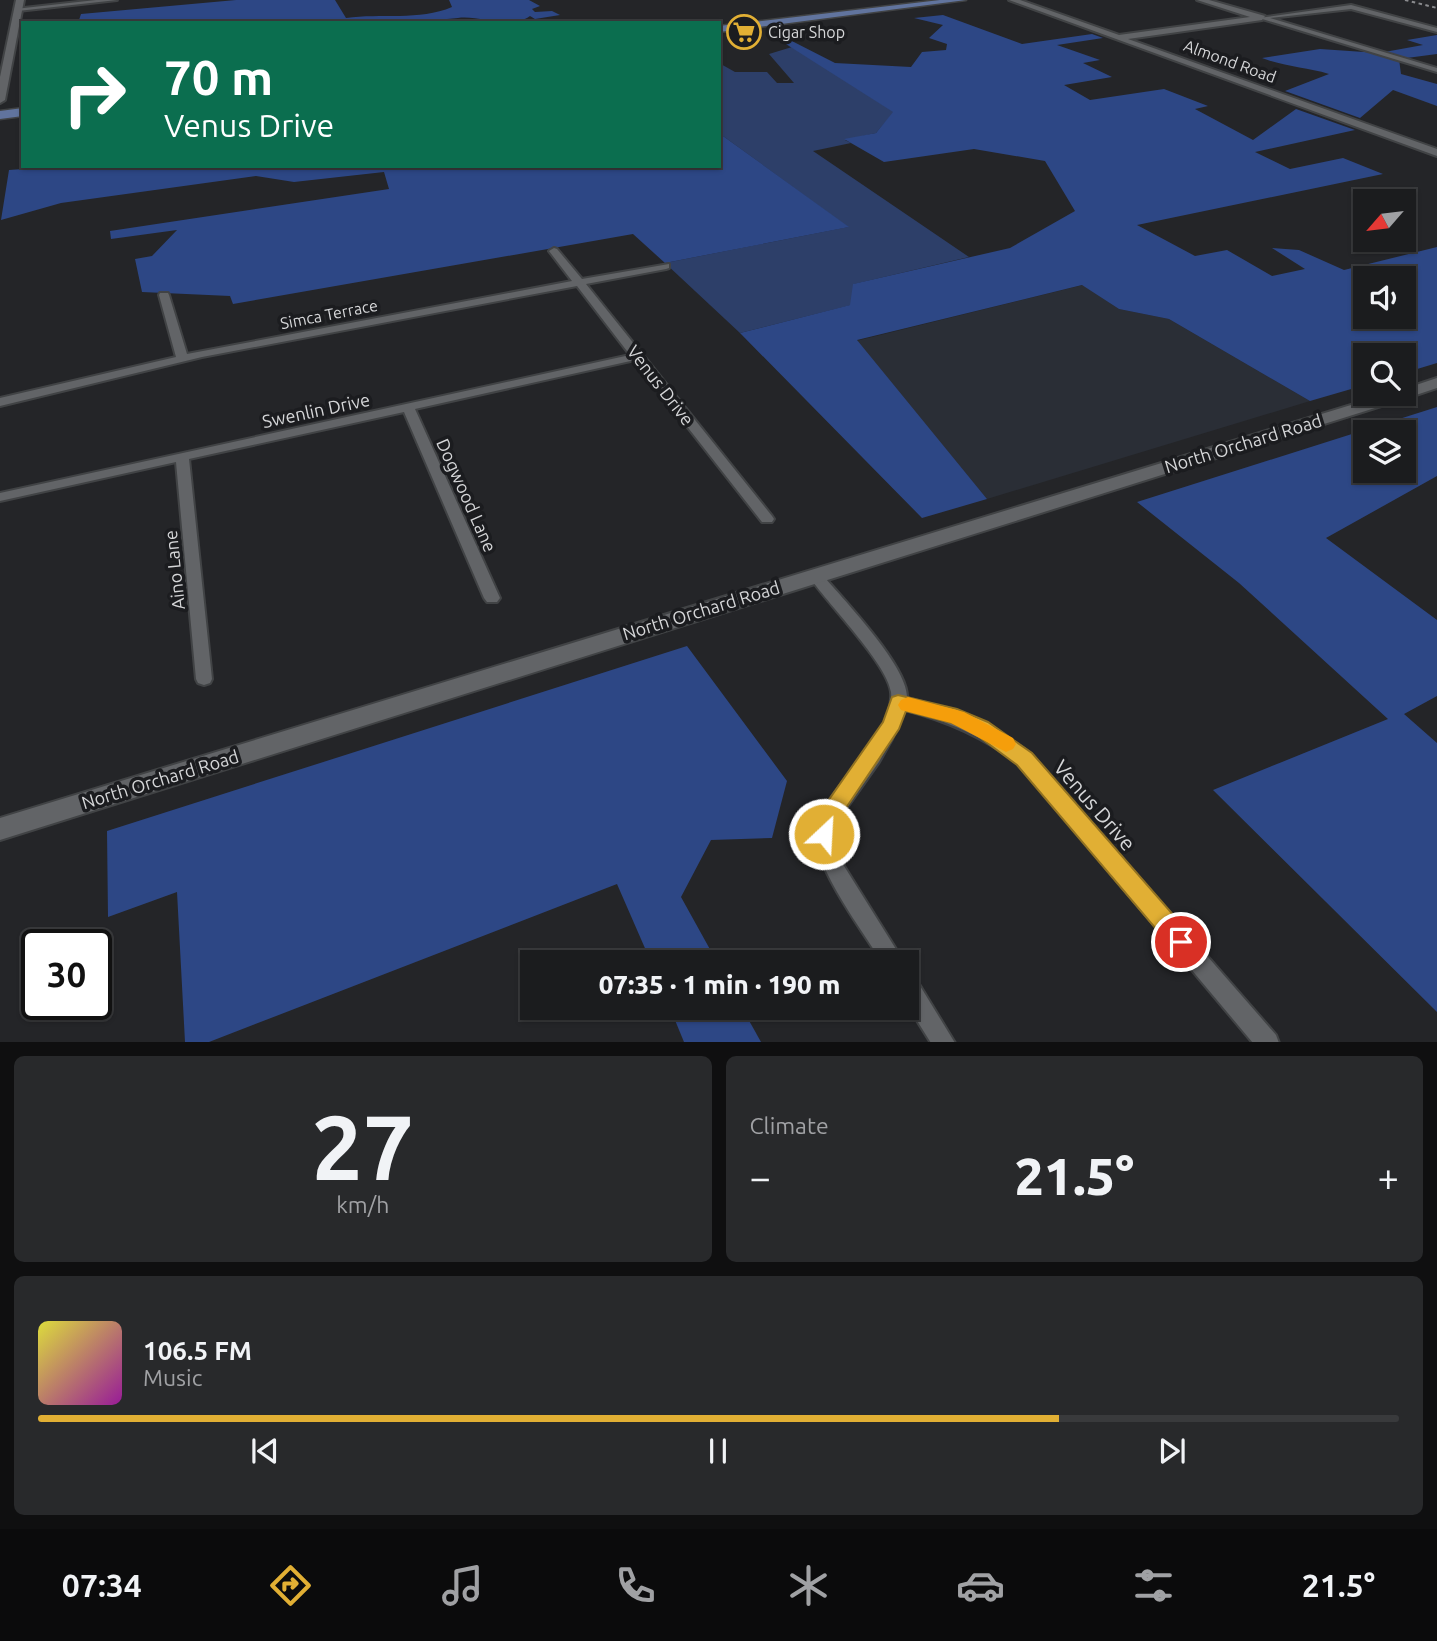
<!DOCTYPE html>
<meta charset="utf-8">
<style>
body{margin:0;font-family:Ubuntu,sans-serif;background:#28292b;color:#f1f3f6;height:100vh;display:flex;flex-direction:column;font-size:26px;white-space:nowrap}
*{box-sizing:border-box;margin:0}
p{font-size:23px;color:#a0a1a4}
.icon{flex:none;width:38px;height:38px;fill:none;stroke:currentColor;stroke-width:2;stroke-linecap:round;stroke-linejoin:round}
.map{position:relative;height:1042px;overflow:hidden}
.panel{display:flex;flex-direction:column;gap:14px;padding:14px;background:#0f0f10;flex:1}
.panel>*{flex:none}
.top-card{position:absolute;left:21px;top:21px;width:700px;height:147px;border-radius:0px;box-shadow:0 2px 5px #0004,0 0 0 2px #393a3c;background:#0b6e4f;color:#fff;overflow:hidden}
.needle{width:46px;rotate:242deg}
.fabs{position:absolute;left:1353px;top:189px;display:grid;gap:14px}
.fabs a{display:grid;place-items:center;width:63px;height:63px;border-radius:0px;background:#1b1c1e;box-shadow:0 2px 5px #0004,0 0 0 2px #393a3c;font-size:35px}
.speed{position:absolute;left:21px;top:929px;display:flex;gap:14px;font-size:35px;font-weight:700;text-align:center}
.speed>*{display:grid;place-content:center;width:91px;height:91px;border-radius:50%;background:#1b1c1e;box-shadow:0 2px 5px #0004,0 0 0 2px #393a3c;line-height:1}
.speed .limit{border:4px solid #111;border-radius:10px;background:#fff;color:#111}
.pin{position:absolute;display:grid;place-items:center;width:60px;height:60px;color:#fff;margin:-30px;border:4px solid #fff;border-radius:50%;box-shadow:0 2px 7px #0007}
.me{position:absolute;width:77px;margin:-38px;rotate:25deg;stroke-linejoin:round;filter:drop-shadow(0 0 5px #0008)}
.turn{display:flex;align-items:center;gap:24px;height:147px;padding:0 28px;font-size:32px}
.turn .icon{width:91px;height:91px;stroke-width:2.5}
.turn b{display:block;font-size:49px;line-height:60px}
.big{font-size:52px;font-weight:800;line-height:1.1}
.panel .card{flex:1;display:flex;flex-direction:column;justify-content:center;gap:10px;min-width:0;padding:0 24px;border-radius:10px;background:#28292b}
.panel .dial{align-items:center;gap:0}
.dial b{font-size:91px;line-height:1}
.song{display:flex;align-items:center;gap:21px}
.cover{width:84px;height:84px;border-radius:10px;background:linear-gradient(135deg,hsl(60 70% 55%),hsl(300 70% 35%))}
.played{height:7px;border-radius:4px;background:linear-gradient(90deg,#e1af34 75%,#393a3c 75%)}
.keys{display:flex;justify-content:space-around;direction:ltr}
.heat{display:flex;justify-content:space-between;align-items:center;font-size:38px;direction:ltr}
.panel .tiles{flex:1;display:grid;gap:14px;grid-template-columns:1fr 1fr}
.card:last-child{grid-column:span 2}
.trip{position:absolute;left:520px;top:950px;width:399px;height:70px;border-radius:0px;background:#1b1c1e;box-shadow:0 2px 5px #0004,0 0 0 2px #393a3c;font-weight:800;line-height:70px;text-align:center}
.dock{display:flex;height:112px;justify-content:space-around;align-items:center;background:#0b0b0c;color:#a0a1a4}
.dock .icon{width:49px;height:49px}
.dock .active{color:#e1af34}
.dock b{font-size:32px;color:#f1f3f6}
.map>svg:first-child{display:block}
.built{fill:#2a2e36}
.green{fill:#2d3f69}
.forest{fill:#2d4785;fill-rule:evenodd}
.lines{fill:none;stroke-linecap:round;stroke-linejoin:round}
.street-casing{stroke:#414345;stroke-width:4}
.secondary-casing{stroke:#414345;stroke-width:4}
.primary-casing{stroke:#414345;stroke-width:3}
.street{fill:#626467;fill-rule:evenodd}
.secondary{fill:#626467;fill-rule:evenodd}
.primary{fill:#61749e;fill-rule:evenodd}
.rail{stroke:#8a8b8e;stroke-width:2;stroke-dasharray:3.5 3.5;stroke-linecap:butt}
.route{fill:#e1af34;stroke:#927222;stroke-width:2}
.slow{fill:#f59e0b}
.labels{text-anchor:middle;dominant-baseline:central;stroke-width:7;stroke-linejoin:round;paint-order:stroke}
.far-poi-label{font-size:16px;fill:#d5d6d8;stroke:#1b1c1f;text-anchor:start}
.far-street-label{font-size:16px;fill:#d5d6d8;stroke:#1b1c1f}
.street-label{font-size:18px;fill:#d5d6d8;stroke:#1b1c1f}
.near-street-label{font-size:21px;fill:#d5d6d8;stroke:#1b1c1f}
</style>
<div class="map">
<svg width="1437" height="1043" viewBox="0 0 1437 1043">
<rect width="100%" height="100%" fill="#242528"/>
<polygon class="built" points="1083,285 1119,309 1169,319 1310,401 987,499 856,341"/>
<polygon class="green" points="792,47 894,112 876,133 845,140 851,143 813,151 969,257 854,284 851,305 740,333 665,263 848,227 723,136 719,136 719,63 735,72 767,72 777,83 794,83 769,54"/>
<g class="forest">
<path d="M236,0H335L346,18C381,13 419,21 452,7L449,0H529L540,6L532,9L535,12L552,11L560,15L535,19L530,16C509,31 481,15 458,18C400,24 342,23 283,23C205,23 127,23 48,23L79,20L81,14Z"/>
<path d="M943,15L1022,44L1092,34L1103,38L1057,45L1100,60L1083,63L1112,77L1064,85L1090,100L1164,89L1208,106L1195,109L1253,140L1296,109L1355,130L1255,152L1290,169L1343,158L1383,174L1137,225L1195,256L1227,250L1272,276L1305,269L1272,248L1299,250L1344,270L1437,247V363L1404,373V355H1365V385L1310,401L1169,319L1119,309L1082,285L857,340L987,499L922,518L740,333L850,305L853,284L1010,248L1075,211L1045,161L974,149L884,162L844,139L876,133L893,112L778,39L786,38L835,63L911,67L922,52L946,50L947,44L929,38L943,25L914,18ZM1404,278V317H1365V278Z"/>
<path d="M1437,35V54L1399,59L1401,74L1437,84V106L1393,90L1360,118L1285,91L1329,74C1306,67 1285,67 1262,58L1320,49L1379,53L1423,45L1407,40Z"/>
<polygon points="719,136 723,136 849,227 665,263 633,234 233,304 230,296 142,292 135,259 152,256 177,230 111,239 110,231 389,189 384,172 294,182 256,176 61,203 1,220 9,170 65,166 719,166"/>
<path d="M1437,407V476L1326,538L1437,620V696L1404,714L1437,743V1012L1213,790L1388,719L1239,583L1137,502ZM1404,432V471H1365V432Z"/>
<polygon points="687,646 787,781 772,838 711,840 681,897 717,962 651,962 617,884 209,1042 185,1042 177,892 108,917 107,831"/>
<polygon points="670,1008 742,1008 761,1042 684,1042"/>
</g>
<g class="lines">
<g class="street-casing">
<g id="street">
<polygon points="96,0 117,0 18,11 15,9"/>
<polygon points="1351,5 1437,28 1437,32 1351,9 1270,18 1437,68 1437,72 1259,18"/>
<polygon points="554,248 557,249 582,279 669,264 669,268 666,269 586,284 772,516 774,519 772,522 762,522 635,360 415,409 500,598 497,602 487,602 484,598 404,412 189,459 212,679 210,683 204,685 198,683 196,679 176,462 0,501 0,493 630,355 577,286 202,357 0,406 0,398 176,357 159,295 160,293 168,293 169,295 187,354 572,281 549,251"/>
<path d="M815,570L820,572C841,597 909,667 907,698C953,710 993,725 1031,754L1276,1035L1279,1043H1253L1019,764C984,737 948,721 905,710L892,739L879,762L838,820L834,834L844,866L904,962H882C861,929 819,873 815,836C811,800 896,741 891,692C887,663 826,602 808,575Z"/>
<polygon points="906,973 914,976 955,1043 931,1043 906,1003"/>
</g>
</g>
<g class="secondary-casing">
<g id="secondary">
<polygon points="16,0 24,0 5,100 0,103 0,77"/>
<polygon points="1009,0 1020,0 1119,35 1250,17 1197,0 1209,0 1265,16 1262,20 1128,39 1437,149 1437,156"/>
<polygon points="1437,378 1437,388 1410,397 0,840 0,818 1387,394 1404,394 1404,389"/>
</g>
</g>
<g class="primary-casing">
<g id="primary">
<polygon points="940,0 966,0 719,32 719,26"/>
<polygon points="23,108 23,116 0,119 0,111"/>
</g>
</g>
<use href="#street" class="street"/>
<use href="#secondary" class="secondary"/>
<use href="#primary" class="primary"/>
<polyline class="rail" points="1405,0 1437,8"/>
</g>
<polygon class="route" points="898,695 957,709 988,722 1032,753 1190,934 1193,942 1190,949 1181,952 1173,949 1017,765 974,733 952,723 906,711 899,729 838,820 832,841 824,843 816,841 813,834 821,811 883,722 892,697"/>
<polygon class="slow" points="908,697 964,712 1013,738 1016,744 1013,749 1006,752 951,723 901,710 898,705 901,700"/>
<defs>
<g id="supermarket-ring" transform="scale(1.75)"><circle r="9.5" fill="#1b1c1f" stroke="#e1af34" stroke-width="1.5"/><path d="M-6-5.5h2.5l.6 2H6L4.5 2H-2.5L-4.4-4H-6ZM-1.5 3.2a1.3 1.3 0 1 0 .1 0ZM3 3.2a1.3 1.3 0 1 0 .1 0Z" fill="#e1af34"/></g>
</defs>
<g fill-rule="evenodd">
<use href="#supermarket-ring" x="744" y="32"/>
</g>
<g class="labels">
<g class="far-poi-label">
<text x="768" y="32">Cigar Shop</text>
</g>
<g class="far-street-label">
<text transform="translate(1230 61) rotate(20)">Almond Road</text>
<text transform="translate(329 314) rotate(-11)">Simca Terrace</text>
</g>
<g class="street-label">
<text transform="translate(661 385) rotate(52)">Venus Drive</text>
<text transform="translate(316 410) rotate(-12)">Swenlin Drive</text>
<text transform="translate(1243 443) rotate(-17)">North Orchard Road</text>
<text transform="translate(467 495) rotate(66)">Dogwood Lane</text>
<text transform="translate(174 570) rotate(-96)">Aino Lane</text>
<text transform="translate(701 610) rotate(-17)">North Orchard Road</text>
<text transform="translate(160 779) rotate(-17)">North Orchard Road</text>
</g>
<g class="near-street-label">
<text transform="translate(1095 805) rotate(49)">Venus Drive</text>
</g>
</g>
</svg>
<div class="fabs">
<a><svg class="needle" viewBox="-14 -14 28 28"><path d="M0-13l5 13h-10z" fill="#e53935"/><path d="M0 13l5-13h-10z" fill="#a0a1a4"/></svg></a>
<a><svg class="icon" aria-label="sound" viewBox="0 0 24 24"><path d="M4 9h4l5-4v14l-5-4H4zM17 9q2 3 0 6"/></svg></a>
<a><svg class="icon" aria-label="search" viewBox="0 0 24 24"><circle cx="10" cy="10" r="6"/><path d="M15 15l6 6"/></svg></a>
<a><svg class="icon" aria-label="layers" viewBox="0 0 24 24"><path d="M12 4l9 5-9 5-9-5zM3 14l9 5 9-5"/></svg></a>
</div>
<div class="speed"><div class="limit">30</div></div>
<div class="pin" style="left:1181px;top:942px;background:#d93025"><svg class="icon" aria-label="arrive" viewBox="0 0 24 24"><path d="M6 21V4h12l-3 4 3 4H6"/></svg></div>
<svg class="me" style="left:824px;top:834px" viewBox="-20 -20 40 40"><circle r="17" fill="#e1af34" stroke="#fff" stroke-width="3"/><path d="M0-11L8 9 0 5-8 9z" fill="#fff"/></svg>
<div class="trip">07:35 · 1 min · 190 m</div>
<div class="top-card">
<div class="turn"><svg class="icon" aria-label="right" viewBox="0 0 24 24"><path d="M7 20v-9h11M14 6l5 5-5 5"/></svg><div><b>70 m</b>Venus Drive</div></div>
</div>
</div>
<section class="panel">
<div class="tiles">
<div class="card dial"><b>27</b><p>km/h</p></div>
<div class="card"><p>Climate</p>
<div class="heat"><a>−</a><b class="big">21.5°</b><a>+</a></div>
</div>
<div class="card">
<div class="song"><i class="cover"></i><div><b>106.5 FM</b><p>Music</p></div></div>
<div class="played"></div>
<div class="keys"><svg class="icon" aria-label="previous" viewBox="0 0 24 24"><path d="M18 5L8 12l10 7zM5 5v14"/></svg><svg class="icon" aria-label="pause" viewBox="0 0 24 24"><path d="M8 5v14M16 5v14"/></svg><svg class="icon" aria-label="next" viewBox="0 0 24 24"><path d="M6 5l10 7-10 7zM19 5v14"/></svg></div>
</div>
</div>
</section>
<nav class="dock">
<b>07:34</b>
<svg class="icon active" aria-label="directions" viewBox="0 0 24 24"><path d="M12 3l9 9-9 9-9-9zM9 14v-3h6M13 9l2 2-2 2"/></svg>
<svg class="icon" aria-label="music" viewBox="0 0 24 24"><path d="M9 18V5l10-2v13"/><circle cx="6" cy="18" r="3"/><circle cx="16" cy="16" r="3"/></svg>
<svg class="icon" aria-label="phone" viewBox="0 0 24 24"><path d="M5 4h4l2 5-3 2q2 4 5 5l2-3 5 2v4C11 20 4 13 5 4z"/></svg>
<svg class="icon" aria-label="climate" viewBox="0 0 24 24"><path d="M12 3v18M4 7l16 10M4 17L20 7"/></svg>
<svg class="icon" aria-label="car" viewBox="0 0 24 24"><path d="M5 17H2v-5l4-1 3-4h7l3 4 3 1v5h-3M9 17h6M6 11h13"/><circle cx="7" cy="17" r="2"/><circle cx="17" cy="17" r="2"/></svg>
<svg class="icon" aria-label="filters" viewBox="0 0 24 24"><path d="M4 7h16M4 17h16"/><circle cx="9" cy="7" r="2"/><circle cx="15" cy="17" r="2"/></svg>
<b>21.5°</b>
</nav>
